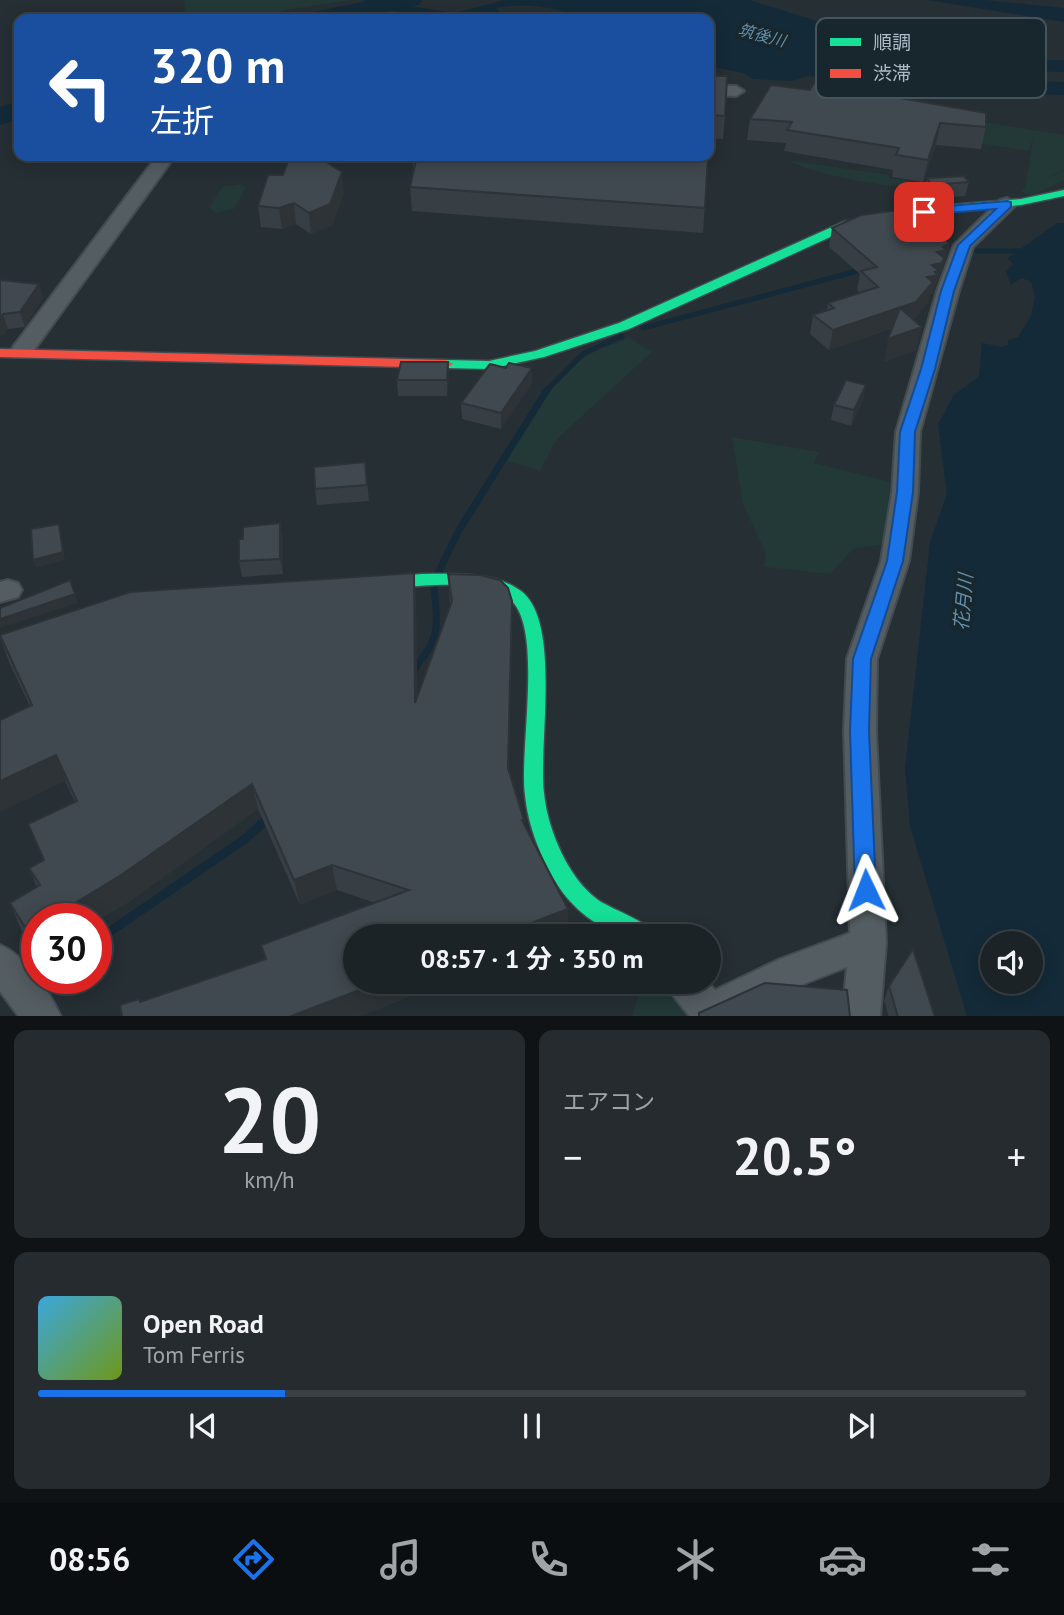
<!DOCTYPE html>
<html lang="ja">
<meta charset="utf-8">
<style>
body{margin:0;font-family:"PT Sans","Noto Sans JP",sans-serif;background:#252b2f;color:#f1f3f6;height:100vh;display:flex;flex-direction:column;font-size:26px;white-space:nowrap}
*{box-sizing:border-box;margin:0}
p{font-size:23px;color:#a0a4a7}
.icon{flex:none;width:38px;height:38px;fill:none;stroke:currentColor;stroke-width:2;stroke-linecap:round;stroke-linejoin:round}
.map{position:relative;height:1016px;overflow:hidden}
.side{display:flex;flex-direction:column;gap:14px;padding:14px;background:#0f1315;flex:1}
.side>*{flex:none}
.banner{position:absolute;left:14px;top:14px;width:700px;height:147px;border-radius:14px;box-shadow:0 4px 18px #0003,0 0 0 2px #3a4044;background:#1a4fa0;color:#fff;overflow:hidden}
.controls{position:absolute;left:980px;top:931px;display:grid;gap:14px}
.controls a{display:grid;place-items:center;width:63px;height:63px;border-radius:50%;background:#1c2327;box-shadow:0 4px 18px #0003,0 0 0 2px #3a4044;font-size:35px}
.speed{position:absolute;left:21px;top:903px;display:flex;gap:14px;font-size:35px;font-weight:700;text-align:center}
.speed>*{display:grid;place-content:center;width:91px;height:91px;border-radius:50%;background:#1c2327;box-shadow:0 4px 18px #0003,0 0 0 2px #3a4044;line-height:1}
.speed .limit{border:10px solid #d22;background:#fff;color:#111}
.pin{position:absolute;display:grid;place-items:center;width:60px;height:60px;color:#fff;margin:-30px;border-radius:14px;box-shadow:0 4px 10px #0006}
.me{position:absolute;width:77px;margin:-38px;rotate:358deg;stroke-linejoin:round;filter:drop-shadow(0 0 5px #0008)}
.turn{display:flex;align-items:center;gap:24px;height:147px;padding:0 21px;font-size:32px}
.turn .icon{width:91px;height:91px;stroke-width:2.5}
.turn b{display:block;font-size:49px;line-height:60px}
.big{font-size:52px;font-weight:700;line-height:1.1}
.side .tile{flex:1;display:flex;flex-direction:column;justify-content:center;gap:10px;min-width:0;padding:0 24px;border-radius:14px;background:#252b2f}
.side .dial{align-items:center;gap:0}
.dial b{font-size:91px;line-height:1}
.song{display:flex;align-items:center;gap:21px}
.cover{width:84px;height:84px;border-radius:10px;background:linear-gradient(135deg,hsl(200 70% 55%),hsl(80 70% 35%))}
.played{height:7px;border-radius:4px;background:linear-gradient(90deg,#1a73e8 25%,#3a4044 25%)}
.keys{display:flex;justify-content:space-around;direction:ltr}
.heat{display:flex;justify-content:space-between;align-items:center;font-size:38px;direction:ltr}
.side .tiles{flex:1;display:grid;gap:14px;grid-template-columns:1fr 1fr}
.tile:last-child{grid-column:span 2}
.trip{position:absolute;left:343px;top:924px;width:378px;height:70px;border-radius:35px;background:#1c2327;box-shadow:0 4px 18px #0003,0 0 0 2px #3a4044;font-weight:700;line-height:70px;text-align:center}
.tab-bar{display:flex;height:112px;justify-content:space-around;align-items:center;background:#0b0e10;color:#a0a4a7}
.tab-bar .icon{width:49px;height:49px}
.tab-bar .selected{color:#1a73e8}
.tab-bar b{font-size:32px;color:#f1f3f6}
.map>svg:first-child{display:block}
.green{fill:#223937}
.water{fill:#142a38;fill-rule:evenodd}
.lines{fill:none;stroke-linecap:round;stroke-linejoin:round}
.stream-far2{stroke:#142a38;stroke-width:5}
.stream-far1{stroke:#142a38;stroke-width:7}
.stream{stroke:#142a38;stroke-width:9}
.river{fill:#142a38;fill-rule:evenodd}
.street-casing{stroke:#424b50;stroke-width:4}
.fast-casing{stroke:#424b50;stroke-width:3}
.jam-casing{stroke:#424b50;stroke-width:3}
.street{fill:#545d62;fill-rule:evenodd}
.fast{fill:#16e098;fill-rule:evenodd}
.jam{fill:#f24e42;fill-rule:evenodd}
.wall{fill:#373f44}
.shaded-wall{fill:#2d3337}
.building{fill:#40494f;stroke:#2d3337;stroke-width:2}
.route{fill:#1a73e8;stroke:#114b97;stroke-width:2}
.labels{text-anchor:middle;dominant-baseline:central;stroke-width:7;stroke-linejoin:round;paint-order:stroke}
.far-water-label{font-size:16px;font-style:italic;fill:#628fa9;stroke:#18262e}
.water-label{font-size:19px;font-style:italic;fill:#628fa9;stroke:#18262e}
.key{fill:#18262e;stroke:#45535c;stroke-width:2}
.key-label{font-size:19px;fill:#adbcc7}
</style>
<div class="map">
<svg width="1064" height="1017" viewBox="0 0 1064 1017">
<rect width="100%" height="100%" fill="#252f34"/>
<g class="green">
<polygon points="184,0 352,0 285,10 260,19 186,19"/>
<polygon points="921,112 1064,135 1064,170 1037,182 1064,171 1064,180 1031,196 1020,191 1025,188 1034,136 1028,151 978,143"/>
<path d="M787,160L889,175V178L947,187C904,191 826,179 787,160Z"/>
<polygon points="240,184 246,187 234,209 215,213 209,208 222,187"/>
<path d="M629,338L652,352L557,439L540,471L507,461C529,425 551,377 589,355C601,348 616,343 629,338Z"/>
<polygon points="732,437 819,452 814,463 890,482 884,544 853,549 830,574 764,567 766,553 743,505"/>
<polygon points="643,982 671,982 701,1016 632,1017"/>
</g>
<g class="water">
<path d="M362,0H420L403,5L454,13L502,1L498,0H749L872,38L920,60L924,63L921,67C948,74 972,72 997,65C1018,59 1043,60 1064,60V72L1001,70L990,74L1018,81L1064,82V95L916,91L863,79L809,76L791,81L753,79L744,73L709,66V19H585C557,7 525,2 496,8L499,12C453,16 404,20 362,0Z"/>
<polygon points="927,0 984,0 1064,8 1064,22"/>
<path d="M1057,223H1064V1016H967L910,826L905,769L930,542L975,414L982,343L1002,347L1008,345V340L1018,337L1031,316L1035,297L1031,281L1021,278L1011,285L1006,271L1013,264L1008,258ZM1031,943V982H992V943Z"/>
</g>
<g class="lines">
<g class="stream-far2">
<polyline points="977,251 1025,251"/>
<polyline points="643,328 865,269"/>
<polyline points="546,391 584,353 622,336"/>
</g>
<g class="stream-far1">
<polyline points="437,575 459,530 547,390"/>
<path d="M414,668C442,638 437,624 434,586"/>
</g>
<g class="stream">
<polyline points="411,671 416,666"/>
<polyline points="96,941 245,839 269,817"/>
</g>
<g class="river">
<polygon points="372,0 422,0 419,5 350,19 300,19 304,14"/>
<polygon points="19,101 19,119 0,125 0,107"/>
<polygon points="1025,349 1038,352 1044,360 1038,368 985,409 978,424 993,510 986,520 971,524 956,520 949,510 938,424 954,395 1012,352"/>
</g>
<g class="street-casing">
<g id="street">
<polygon points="709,85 736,86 744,91 736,96 709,95"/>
<polygon points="157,156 175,156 29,357 13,357 10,352 13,347"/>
<polygon points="1007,198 1017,204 973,247 959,291 920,432 918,492 909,561 877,659 876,731 886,943 880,1017 842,1017 847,967 806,983 737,1017 690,1017 672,994 667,982 708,982 715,990 780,959 850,933 844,731 847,659 881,561 892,492 896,432 937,291 954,245 1000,200"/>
<polygon points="8,580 18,583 22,590 18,597 0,602 0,582"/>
<path d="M0,945C25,955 50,992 61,1017H19L0,991Z"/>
</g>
</g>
<g class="fast-casing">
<g id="fast">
<polygon points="1064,190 1064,196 1021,205 912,216 850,228 629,329 544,357 489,369 446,368 439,364 446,360 489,361 535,351 619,323 843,222 912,208 1021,199"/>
<path d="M422,574C453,574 494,571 521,591C562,622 538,745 544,793C546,814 553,835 562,854C571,872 582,888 598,900C613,910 650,922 656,936C646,936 633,938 624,936C598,929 571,907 557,884C541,858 528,826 525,795C519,750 543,633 512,601C485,574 401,588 366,591L360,589L358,585L360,581L366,579Z"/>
</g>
</g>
<g class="jam-casing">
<polygon id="jam" points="0,349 446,360 453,364 446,368 0,357"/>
</g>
<use href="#street" class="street"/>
<use href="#fast" class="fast"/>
<use href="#jam" class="jam"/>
</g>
<g class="wall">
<polygon points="709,72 725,116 723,139 709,138"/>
<polygon points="771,85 986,127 981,149 936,145 923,182 892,177 893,170 784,151 786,143 747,140 750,119"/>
<polygon points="343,156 370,156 369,158"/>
<polygon points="411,156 708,156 703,233 412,211 410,187 413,173 413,161 411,161"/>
<polygon points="283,175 344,192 332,225 311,234 296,224 282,229 261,227 258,206"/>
<polygon points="927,178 969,182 965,196 929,199 924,192"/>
<polygon points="832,228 945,261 941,269 937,282 936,282 933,294 930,294 929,301 913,320 917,350 884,362 893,328 829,350 810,334 813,315 827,310 828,303 860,293 857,290 860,274 829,247"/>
<polygon points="0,280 39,284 43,298 25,327 8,329 4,335"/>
<polygon points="448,362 449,377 447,396 398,396 397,380"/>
<polygon points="506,368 532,383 501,429 462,419 461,403"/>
<polygon points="866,385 863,400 851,426 831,420 834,405"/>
<polygon points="365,462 369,501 317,505 315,489"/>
<polygon points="280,523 283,539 283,574 242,577 239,561 243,539"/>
<polygon points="414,573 416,599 417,698 450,605 448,574 512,601 509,771 524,820 524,825 568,909 567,934 562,936 355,936 446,982 358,1017 122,1017 140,1002 265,959 261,945 375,903 337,890 300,905 258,809 130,901 96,921 96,919 37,919 37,953 21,929 10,903 37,887 29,868 43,860 28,824 75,802 9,662 0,637"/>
<polygon points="889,986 935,1017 889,1017 884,1001"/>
</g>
<g class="shaded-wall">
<polygon points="940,123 936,145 923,182 928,160"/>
<polygon points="342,172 344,192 332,225 311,234 309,213"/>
<polygon points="294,203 296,224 282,229 279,208"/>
<polygon points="950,243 945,261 941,269 937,282 936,282 933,294 930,294 929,301 912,321 829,350 833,330 927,277 937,252"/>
<polygon points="39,284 43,298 25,327 20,312"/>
<polygon points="3,314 8,329 4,335 0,336 0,319"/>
<polygon points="922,327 917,350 884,362 888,339"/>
<polygon points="448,362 449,377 447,396 447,380"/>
<polygon points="532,368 532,383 501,429 501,413"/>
<polygon points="866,385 863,400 851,426 854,410"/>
<polygon points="280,523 283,539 283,574 280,559"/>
<polygon points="59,524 61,532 65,560 36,568 33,560"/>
<polygon points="414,573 416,599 418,729 415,703"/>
<polygon points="75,594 78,603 0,628 0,619"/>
<polygon points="512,601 512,627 508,794 508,768"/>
<polygon points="56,755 66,781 0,812 0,781"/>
<polygon points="252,784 258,809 130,901 96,921 96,919 49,919"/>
<polygon points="332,865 337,890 300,905 294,880"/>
<polygon points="568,909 567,934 562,936 497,936"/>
<polygon points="37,926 37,952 28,932"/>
<polygon points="380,982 446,982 358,1017 289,1017"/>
</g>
<g class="building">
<polygon points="709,72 711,76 727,76 725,116 711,115 709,146"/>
<polygon points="814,83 986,113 986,127 940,123 928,160 896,155 899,148 787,130 792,122 750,119 771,85 810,90"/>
<polygon points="290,156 317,156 342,172 330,204 309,213 294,203 279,208 258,206 268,175 283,175"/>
<polygon points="417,156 708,156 705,208 410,187"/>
<polygon points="964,176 969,182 932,185 927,178"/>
<polygon points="907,209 950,243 943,247 947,250 937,252 944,258 942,263 932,265 939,271 935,272 938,275 927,277 933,282 916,302 833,330 813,315 834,308 828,303 878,287 861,271 877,267 832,228 861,215"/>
<polygon points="0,280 39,284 20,312 3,314 0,319"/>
<polygon points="900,308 922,327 888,339"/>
<polygon points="401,362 448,362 447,380 397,380"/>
<polygon points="509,363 532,368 501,413 461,403 490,364 506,368"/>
<polygon points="846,380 866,385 854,410 834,405"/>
<polygon points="365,462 367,485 315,489 314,467"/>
<polygon points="280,523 280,559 239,561 239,539 243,539 243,527"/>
<polygon points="59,524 63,552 33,560 31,529"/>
<polygon points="414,573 415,703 452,601 448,574 480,575 500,580 508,588 512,601 508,768 524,820 522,820 568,909 497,936 355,936 355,982 380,982 289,1017 122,1017 120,1005 139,999 140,1002 266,959 261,945 409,890 332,865 294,880 252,784 121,875 49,919 37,919 37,926 28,932 10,903 40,885 29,868 44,860 28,824 77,801 56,755 0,781 0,720 32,705 0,635 130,592"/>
<polygon points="70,580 75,594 0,619 0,608"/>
<polygon points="913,949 935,1017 898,1017 889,986"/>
<polygon points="765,983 847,990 850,1017 699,1017 699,1013"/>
</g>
<polygon class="route" points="1007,201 1011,202 1011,207 970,246 954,291 935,369 915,432 913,492 903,561 871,659 869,731 876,890 873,897 866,899 858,897 855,890 850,731 853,659 887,561 897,492 900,432 921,369 941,291 958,245 996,209 924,215 918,212 924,208"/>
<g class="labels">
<g class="far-water-label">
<text transform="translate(762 35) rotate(15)">筑後川</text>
</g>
<g class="water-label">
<text transform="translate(963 602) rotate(-85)">花月川</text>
</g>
</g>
<rect x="816" y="18" width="230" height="80" rx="10" class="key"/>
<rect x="830" y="38" width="31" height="8" fill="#16e098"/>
<rect x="830" y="69" width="31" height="9" fill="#f24e42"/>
<g class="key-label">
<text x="873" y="49">順調</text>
<text x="873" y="80">渋滞</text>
</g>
</svg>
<div class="controls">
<a><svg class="icon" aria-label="sound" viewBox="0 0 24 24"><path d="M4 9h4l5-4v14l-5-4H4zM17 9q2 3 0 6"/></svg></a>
</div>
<div class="speed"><div class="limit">30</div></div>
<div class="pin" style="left:924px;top:212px;background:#d93025"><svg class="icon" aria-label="arrive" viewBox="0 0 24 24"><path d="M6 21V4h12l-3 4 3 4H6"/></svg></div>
<svg class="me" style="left:866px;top:890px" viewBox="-20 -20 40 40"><path d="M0-17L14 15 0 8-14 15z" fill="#1a73e8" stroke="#fff" stroke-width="4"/></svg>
<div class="trip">08:57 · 1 分 · 350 m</div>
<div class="banner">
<div class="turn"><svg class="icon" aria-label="left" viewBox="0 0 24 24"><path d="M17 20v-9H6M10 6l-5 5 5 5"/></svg><div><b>320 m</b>左折</div></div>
</div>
</div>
<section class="side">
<div class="tiles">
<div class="tile dial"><b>20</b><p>km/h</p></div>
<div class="tile"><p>エアコン</p>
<div class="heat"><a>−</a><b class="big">20.5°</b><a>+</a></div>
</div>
<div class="tile">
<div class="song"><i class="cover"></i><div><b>Open Road</b><p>Tom Ferris</p></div></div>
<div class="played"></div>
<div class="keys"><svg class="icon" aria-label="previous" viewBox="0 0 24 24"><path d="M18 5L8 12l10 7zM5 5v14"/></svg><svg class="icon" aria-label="pause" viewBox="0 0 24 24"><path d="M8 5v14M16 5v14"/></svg><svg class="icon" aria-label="next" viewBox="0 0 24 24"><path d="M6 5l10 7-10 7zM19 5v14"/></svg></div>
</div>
</div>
</section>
<nav class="tab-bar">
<b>08:56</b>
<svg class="icon selected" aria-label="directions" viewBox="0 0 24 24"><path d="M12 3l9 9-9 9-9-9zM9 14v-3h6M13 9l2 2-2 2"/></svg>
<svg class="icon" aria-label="music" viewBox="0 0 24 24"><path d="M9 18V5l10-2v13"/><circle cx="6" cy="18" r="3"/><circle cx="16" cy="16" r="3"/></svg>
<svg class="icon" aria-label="phone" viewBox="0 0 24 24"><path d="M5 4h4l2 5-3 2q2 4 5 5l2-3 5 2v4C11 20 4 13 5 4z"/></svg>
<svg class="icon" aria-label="climate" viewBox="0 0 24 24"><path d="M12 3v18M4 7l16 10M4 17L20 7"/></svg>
<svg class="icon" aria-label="car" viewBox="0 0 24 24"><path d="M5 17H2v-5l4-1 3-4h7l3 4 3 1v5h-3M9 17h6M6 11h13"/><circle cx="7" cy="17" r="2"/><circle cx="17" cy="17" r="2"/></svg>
<svg class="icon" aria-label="filters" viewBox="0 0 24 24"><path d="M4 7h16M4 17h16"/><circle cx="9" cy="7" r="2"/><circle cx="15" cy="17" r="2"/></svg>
</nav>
